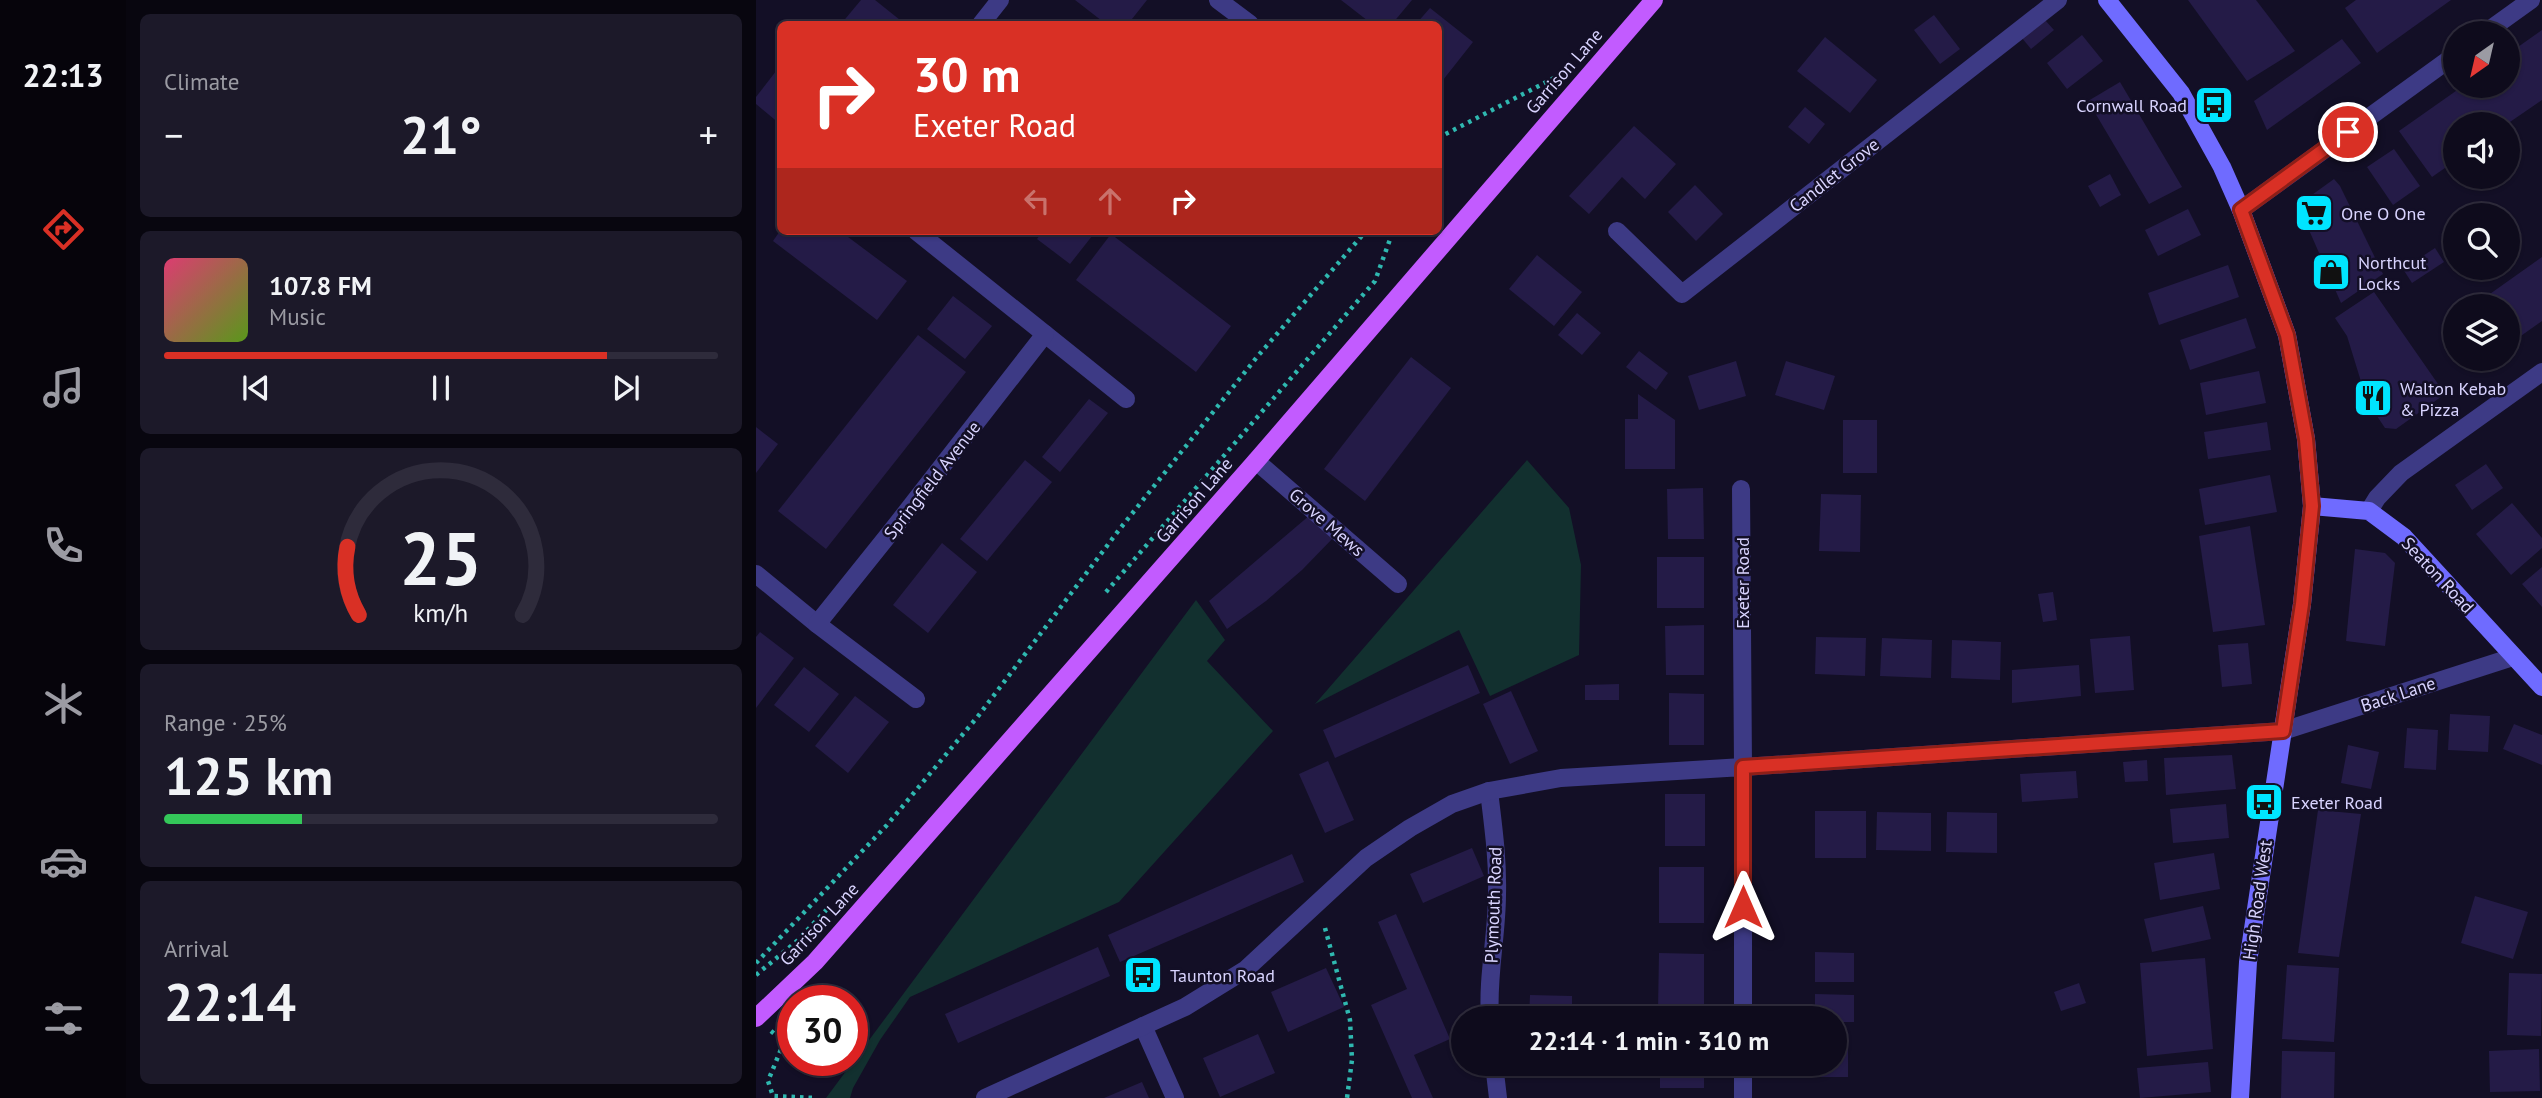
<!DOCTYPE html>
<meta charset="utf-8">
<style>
body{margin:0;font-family:"PT Sans",sans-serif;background:#1c1929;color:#f1f3f6;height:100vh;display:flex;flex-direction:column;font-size:26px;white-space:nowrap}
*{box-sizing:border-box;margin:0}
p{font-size:23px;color:#9b9ba3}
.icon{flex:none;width:38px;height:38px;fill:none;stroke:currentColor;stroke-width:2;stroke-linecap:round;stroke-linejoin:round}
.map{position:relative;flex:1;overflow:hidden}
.sheet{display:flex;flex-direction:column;gap:14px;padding:14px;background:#08060f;width:630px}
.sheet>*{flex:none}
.top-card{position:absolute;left:21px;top:21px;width:665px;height:214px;border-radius:10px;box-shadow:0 2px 5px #0004,0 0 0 2px #2e2b3b;background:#d93025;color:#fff;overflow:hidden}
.needle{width:46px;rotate:214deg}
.buttons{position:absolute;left:1687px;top:21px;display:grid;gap:14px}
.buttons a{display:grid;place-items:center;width:77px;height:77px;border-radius:50%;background:#0e0b1c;box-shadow:0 2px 5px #0004,0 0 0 2px #2e2b3b;font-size:35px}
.speed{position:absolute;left:21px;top:985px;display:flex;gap:14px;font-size:35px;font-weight:700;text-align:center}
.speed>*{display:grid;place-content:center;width:91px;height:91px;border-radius:50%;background:#0e0b1c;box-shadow:0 2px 5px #0004,0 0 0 2px #2e2b3b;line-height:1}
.speed .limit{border:10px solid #d22;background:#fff;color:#111}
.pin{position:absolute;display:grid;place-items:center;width:60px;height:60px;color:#fff;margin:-30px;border:4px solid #fff;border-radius:50%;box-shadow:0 2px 7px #0007}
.me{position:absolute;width:77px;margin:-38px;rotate:0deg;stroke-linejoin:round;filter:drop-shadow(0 0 5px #0008)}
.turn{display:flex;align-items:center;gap:24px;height:147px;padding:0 21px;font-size:32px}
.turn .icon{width:91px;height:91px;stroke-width:2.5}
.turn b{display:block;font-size:49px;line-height:60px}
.lanes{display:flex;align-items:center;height:66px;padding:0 21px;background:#0003;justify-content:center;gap:35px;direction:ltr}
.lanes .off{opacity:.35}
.big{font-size:52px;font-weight:600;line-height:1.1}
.sheet .card{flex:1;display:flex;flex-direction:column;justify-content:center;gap:10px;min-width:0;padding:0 24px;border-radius:10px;background:#1c1929}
.sheet .dial{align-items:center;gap:0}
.dial svg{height:182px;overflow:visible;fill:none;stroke:#2e2b3b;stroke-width:7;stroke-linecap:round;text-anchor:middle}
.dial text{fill:#f1f3f6;stroke:none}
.song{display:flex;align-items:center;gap:21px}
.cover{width:84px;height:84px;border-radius:10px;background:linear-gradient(135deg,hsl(340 70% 55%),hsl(90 70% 35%))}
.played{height:7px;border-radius:4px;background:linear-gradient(90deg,#d93025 80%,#2e2b3b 80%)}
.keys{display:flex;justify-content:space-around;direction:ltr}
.heat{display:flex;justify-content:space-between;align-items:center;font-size:38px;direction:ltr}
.charge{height:10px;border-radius:5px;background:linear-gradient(90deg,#34c759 25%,#2e2b3b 0)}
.trip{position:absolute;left:695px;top:1006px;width:396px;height:70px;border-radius:35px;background:#0e0b1c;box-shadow:0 2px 5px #0004,0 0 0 2px #2e2b3b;font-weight:600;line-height:70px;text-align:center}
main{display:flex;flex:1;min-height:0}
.menu{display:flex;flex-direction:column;width:126px;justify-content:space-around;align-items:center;background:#06040b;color:#9b9ba3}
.menu .icon{width:49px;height:49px}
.menu .on{color:#d93025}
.menu b{font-size:32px;color:#f1f3f6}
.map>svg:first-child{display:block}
.green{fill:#12302f}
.building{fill:#241b47}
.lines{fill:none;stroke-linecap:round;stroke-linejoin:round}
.path{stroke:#2fb8b0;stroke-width:4.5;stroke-dasharray:3.5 5;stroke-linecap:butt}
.street{stroke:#3d3a85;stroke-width:18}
.secondary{stroke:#6f6bff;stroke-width:18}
.primary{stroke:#c25bff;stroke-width:18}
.route-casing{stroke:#8d1f18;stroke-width:18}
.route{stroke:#d93025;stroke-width:12}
.labels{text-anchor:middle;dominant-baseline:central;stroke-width:5;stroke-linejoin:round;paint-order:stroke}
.street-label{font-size:18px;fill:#d9d4ff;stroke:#130f26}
.poi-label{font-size:18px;fill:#d9d4ff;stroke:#130f26;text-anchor:start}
</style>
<main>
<nav class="menu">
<b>22:13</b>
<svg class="icon on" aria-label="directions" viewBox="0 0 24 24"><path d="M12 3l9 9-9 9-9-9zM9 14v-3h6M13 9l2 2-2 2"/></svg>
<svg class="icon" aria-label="music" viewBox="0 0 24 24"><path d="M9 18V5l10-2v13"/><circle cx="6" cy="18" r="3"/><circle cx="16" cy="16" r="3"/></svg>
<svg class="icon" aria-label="phone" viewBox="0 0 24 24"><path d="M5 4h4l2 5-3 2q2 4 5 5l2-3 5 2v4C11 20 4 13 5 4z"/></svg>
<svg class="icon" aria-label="climate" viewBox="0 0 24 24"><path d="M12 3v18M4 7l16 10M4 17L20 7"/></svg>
<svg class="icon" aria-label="car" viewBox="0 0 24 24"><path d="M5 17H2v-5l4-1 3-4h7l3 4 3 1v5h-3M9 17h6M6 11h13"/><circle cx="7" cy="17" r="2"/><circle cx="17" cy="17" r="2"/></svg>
<svg class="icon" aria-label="filters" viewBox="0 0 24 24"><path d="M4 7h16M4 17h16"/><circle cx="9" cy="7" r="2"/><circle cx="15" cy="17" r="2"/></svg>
</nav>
<section class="sheet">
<div class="card"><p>Climate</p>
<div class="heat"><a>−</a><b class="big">21°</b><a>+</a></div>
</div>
<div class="card">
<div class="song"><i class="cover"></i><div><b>107.8 FM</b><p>Music</p></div></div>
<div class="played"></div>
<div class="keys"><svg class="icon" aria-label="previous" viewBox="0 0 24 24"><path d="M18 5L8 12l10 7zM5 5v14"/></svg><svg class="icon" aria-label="pause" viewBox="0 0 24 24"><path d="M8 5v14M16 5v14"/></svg><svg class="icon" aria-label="next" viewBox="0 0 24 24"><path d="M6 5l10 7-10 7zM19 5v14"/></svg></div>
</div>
<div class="card dial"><svg viewBox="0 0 100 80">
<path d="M14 69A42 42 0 1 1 86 69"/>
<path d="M14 69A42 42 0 0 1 9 39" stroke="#d93025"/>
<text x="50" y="56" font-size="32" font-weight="700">25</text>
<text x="50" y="72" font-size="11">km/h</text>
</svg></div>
<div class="card"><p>Range · 25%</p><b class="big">125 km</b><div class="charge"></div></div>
<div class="card"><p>Arrival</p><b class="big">22:14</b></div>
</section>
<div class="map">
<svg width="1786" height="1098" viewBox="0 0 1786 1098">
<rect width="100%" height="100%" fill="#130f26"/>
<g class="green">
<polygon points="771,460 813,508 825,565 823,655 734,696 703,630 559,704"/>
<polygon points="440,600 469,640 451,661 517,731 363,902 154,997 124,1040 97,1088 94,1098 70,1098"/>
</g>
<g class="building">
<polygon points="105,0 119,0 149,24 85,24"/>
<polygon points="319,0 391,0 372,24 350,24"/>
<polygon points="585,0 656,0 636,24 616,24"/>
<polygon points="1432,0 1500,0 1539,51 1491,81"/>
<polygon points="1600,0 1695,0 1621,53 1589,8"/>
<polygon points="674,8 717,42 687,80 682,77 682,24 660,24"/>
<polygon points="1178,15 1204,49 1184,64 1158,30"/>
<polygon points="1289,20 1298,30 1275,49 1266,38"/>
<polygon points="1786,30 1786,100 1751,124 1699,124 1699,161 1676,177 1643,131 1707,86 1752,86 1752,54"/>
<polygon points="1326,35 1347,61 1311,89 1291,63"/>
<polygon points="1069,37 1121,80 1094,113 1041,71"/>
<polygon points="1586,39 1605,63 1511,130 1498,101"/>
<polygon points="24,66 24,124 0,104 0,97"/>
<polygon points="1364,82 1426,187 1393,204 1332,101"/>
<polygon points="1049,107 1069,124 1053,144 1032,127"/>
<polygon points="878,126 920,164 889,199 866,177 833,214 813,196"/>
<polygon points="1638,149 1664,186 1637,205 1611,167"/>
<polygon points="1354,174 1365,195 1344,207 1332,186"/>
<polygon points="1578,179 1584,186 1627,274 1585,303 1542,205"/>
<polygon points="939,185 967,214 940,241 912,212"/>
<polygon points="1432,209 1445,235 1402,256 1389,230"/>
<polygon points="24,231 84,231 151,281 121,320 17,241"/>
<polygon points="287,231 340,231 314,264 281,239"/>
<polygon points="355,234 475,326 440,372 320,280"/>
<polygon points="1679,248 1688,262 1656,283 1647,269"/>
<polygon points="781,255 826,292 798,326 753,289"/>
<polygon points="1786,257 1786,321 1752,345 1752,306 1717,306"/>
<polygon points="1472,265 1483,297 1403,325 1392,293"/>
<polygon points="1618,292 1689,394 1640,429 1629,428 1611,401 1591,336 1579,318"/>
<polygon points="197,296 236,326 209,359 171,329"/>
<polygon points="821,313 845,333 826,355 802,335"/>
<polygon points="1490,318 1500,348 1434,370 1424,340"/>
<polygon points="162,335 210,372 70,549 22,511"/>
<polygon points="883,351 912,373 900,390 870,367"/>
<polygon points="655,357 695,388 609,501 568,469"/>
<polygon points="980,361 990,396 943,410 932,376"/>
<polygon points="1030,361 1079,376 1068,410 1019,395"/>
<polygon points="1503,371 1510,403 1450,415 1444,383"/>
<polygon points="882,394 919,420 919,469 869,469 869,419 882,419"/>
<polygon points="333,399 352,413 304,472 286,457"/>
<rect x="1087" y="420" width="34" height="53"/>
<polygon points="1511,422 1515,450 1452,459 1448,432"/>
<polygon points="0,427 22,444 0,473"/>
<polygon points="269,460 296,482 231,561 204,539"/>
<polygon points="1730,464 1747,488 1716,510 1699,485"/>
<polygon points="1514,475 1521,512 1449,525 1443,489"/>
<polygon points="947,488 948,539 912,539 911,489"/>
<polygon points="1065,494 1105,495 1104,552 1063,551"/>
<polygon points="1756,503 1786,538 1786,548 1755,575 1720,534"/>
<polygon points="554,515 579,536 546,570 510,601 471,629 453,601"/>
<polygon points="1494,526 1509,625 1457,632 1443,536"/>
<polygon points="186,543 221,572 172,633 137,605"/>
<polygon points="1599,549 1629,553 1639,563 1629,646 1590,641"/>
<rect x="901" y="557" width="47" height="51"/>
<polygon points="1786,567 1786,607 1766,584"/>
<polygon points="1297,592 1301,620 1287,622 1282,594"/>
<polygon points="948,625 948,675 910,675 909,626"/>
<polygon points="4,632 38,658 0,708 0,637"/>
<polygon points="1374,636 1378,690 1339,693 1334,639"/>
<polygon points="1060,637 1110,638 1109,676 1059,674"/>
<polygon points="1126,638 1176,640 1175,678 1124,676"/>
<polygon points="1196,640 1245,642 1244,680 1195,678"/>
<polygon points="1492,643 1496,684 1466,687 1462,645"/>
<polygon points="712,665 724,693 579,758 567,730"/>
<polygon points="1323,665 1325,696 1256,703 1256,670"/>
<polygon points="48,667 83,694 53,732 18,705"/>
<polygon points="863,684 863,700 829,700 829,685"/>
<polygon points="755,691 782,751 754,764 727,704"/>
<polygon points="913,693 948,694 948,745 913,745"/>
<polygon points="99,696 133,722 92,773 59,746"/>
<polygon points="1694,714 1734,716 1732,752 1692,750"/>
<polygon points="1758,724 1786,735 1786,765 1747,749"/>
<polygon points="1651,728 1682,730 1680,770 1648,768"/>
<polygon points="1592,745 1623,752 1615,789 1585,783"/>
<polygon points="1476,755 1480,789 1410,795 1408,758"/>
<polygon points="1391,760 1392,781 1369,782 1367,762"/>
<polygon points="572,761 598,820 569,833 543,774"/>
<polygon points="1320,771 1322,798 1266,802 1264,774"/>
<rect x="909" y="794" width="40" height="52"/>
<polygon points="1470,804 1473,838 1417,843 1414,809"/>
<polygon points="1562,810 1605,814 1583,957 1542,953"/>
<rect x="1059" y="811" width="51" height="47"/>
<polygon points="1121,812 1175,813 1175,851 1120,850"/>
<polygon points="1191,812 1241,813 1241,853 1190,852"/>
<polygon points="716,848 728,876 667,903 654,874"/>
<polygon points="1458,853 1464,889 1404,900 1398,863"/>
<polygon points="536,854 548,882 364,962 352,935"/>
<rect x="903" y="867" width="45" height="56"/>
<polygon points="1719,896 1772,912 1757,959 1705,943"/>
<polygon points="1447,906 1455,939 1396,952 1388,919"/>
<polygon points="640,914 694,1039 658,1055 677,1098 656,1098 615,1005 651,989 622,922"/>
<polygon points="342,947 354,976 202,1043 189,1014"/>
<polygon points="1059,952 1098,953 1098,982 1059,982"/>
<polygon points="903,953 948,954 948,1010 902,1010"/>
<polygon points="1449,958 1457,1049 1391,1056 1384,963"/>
<polygon points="1531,965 1583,968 1578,1042 1526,1039"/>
<polygon points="570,968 588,1007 532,1032 515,992"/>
<polygon points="1753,973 1786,974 1785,1036 1751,1035"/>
<polygon points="1323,983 1330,1003 1305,1011 1298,992"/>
<polygon points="1059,994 1098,995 1098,1022 1078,1022 1078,1018 1059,1018"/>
<polygon points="774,995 816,996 816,1018 773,1018"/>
<polygon points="1078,1032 1092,1032 1092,1077 1060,1077 1060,1064 1078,1064"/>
<polygon points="502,1034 519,1073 464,1097 447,1058"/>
<polygon points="1783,1049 1784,1091 1734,1092 1733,1051"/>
<polygon points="1526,1051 1579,1052 1578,1098 1525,1098"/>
<polygon points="1452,1062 1455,1092 1384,1098 1381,1068"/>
<rect x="904" y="1064" width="44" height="24"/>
<polygon points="386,1082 393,1098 348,1098"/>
</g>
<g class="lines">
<g class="path">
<polyline points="682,138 800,77"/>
<polyline points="350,592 619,281 637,231"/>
<polyline points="569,928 594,1020 596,1060 591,1098"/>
<polyline points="0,963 131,825 223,715 363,530 501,357 610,231"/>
<polyline points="0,975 41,941 74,906"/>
<polyline points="15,1031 28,1042 12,1081 17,1096 60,1098"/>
</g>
<g class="street">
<polyline points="462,0 494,24"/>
<polyline points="225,24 244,0"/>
<polyline points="1729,33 1775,0"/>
<polyline points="1485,210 1699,55"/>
<polyline points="861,231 926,294 1302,0"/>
<polyline points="289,334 370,399"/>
<polyline points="500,461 642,584"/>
<polyline points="985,489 987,767 1527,731 1757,657"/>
<polyline points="1613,511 1621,498 1645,473 1786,372"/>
<polyline points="0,574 61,624"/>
<polyline points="160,699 61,624 134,533 289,334 160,231"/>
<path d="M733,791C737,825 742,859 741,894C741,936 731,977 734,1018"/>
<polyline points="387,1026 419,1098"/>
<polyline points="738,1064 742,1098"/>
<polyline points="229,1098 429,1007 489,970 610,858 654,828 696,804 733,791 805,778 987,767 987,1018"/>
<polyline points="987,1098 987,1064"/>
</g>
<g class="secondary">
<polyline points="1351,0 1425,93 1466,167 1485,210 1531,335 1550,439 1556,506 1546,604 1492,962 1484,1098"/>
<polyline points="1556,506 1613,511 1648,537 1786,687"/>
</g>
<polyline class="primary" points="0,1018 59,962 500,461 898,0"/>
</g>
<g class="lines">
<g class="route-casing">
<polyline id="route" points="987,907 987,767 1527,731 1546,604 1556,506 1550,439 1531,335 1485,210 1592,132"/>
</g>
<use href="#route" class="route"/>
</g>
<defs>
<g id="bus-square" transform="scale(2.0125)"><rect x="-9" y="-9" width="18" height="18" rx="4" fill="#00e5ff" stroke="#130f26"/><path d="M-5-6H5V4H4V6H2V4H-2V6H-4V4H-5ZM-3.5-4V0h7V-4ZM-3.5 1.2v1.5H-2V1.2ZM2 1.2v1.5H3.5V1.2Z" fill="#111"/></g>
<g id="supermarket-square" transform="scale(2.0125)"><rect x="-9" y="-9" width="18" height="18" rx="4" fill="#00e5ff" stroke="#130f26"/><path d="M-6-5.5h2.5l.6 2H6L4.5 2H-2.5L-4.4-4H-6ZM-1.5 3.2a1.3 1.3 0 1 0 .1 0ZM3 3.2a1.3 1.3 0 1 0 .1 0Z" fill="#111"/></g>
<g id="shop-square" transform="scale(2.0125)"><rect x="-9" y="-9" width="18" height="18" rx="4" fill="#00e5ff" stroke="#130f26"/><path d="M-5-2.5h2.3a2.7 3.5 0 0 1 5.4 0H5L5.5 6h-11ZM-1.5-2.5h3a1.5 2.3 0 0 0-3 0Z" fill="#111"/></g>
<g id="restaurant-square" transform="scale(2.0125)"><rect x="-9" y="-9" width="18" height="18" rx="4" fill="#00e5ff" stroke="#130f26"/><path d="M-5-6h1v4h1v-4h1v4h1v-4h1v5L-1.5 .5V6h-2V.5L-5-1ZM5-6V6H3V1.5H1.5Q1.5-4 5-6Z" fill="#111"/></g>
</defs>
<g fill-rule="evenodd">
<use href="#bus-square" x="1458" y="105"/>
<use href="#supermarket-square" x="1558" y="213"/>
<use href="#shop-square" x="1575" y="272"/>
<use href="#restaurant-square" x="1617" y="398"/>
<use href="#bus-square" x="1508" y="802"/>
<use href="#bus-square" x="387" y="975"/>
</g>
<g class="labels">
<g class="street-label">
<text transform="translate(808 71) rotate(-49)">Garrison Lane</text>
<text transform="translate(1078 175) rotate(-38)">Candlet Grove</text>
<text transform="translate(176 480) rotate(-52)">Springfield Avenue</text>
<text transform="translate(438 500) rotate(-49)">Garrison Lane</text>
<text transform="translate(571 522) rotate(41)">Grove Mews</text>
<text transform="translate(1682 575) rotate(47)">Seaton Road</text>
<text transform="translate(986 583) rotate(-90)">Exeter Road</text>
<text transform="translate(1642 694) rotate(-18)">Back Lane</text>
<text transform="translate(1501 900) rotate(-82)">High Road West</text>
<text transform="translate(737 905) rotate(-88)">Plymouth Road</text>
<text transform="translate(63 924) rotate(-47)">Garrison Lane</text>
</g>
<g class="poi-label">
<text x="1431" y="105" text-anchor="end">Cornwall Road</text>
<text x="1585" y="213">One O One</text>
<text x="1602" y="262">Northcut<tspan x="1602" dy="21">Locks</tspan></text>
<text x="1644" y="388">Walton Kebab<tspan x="1644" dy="21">&amp; Pizza</tspan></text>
<text x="1535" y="802">Exeter Road</text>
<text x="414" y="975">Taunton Road</text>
</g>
</g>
</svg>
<div class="buttons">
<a><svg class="needle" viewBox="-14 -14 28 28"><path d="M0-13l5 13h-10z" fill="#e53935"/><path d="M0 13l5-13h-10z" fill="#9b9ba3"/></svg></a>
<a><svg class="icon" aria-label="sound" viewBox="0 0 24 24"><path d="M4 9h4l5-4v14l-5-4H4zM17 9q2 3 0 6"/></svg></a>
<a><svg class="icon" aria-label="search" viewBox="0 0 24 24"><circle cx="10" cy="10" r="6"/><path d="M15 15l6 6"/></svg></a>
<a><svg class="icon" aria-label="layers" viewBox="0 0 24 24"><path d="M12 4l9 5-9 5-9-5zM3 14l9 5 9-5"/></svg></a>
</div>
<div class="speed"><div class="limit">30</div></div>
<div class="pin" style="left:1592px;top:132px;background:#d93025"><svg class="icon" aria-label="arrive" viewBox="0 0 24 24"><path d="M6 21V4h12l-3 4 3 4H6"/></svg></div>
<svg class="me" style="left:987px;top:907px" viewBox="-20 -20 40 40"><path d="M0-17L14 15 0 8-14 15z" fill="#d93025" stroke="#fff" stroke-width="4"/></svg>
<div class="trip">22:14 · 1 min · 310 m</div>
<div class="top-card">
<div class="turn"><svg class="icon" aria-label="right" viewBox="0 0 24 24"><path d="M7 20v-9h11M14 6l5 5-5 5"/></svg><div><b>30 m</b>Exeter Road</div></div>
<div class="lanes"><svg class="icon off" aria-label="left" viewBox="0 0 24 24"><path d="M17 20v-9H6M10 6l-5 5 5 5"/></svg><svg class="icon off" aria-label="ahead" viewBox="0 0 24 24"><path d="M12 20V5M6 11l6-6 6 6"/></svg><svg class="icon" aria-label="right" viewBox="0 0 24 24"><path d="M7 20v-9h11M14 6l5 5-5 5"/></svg></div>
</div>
</div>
</main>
